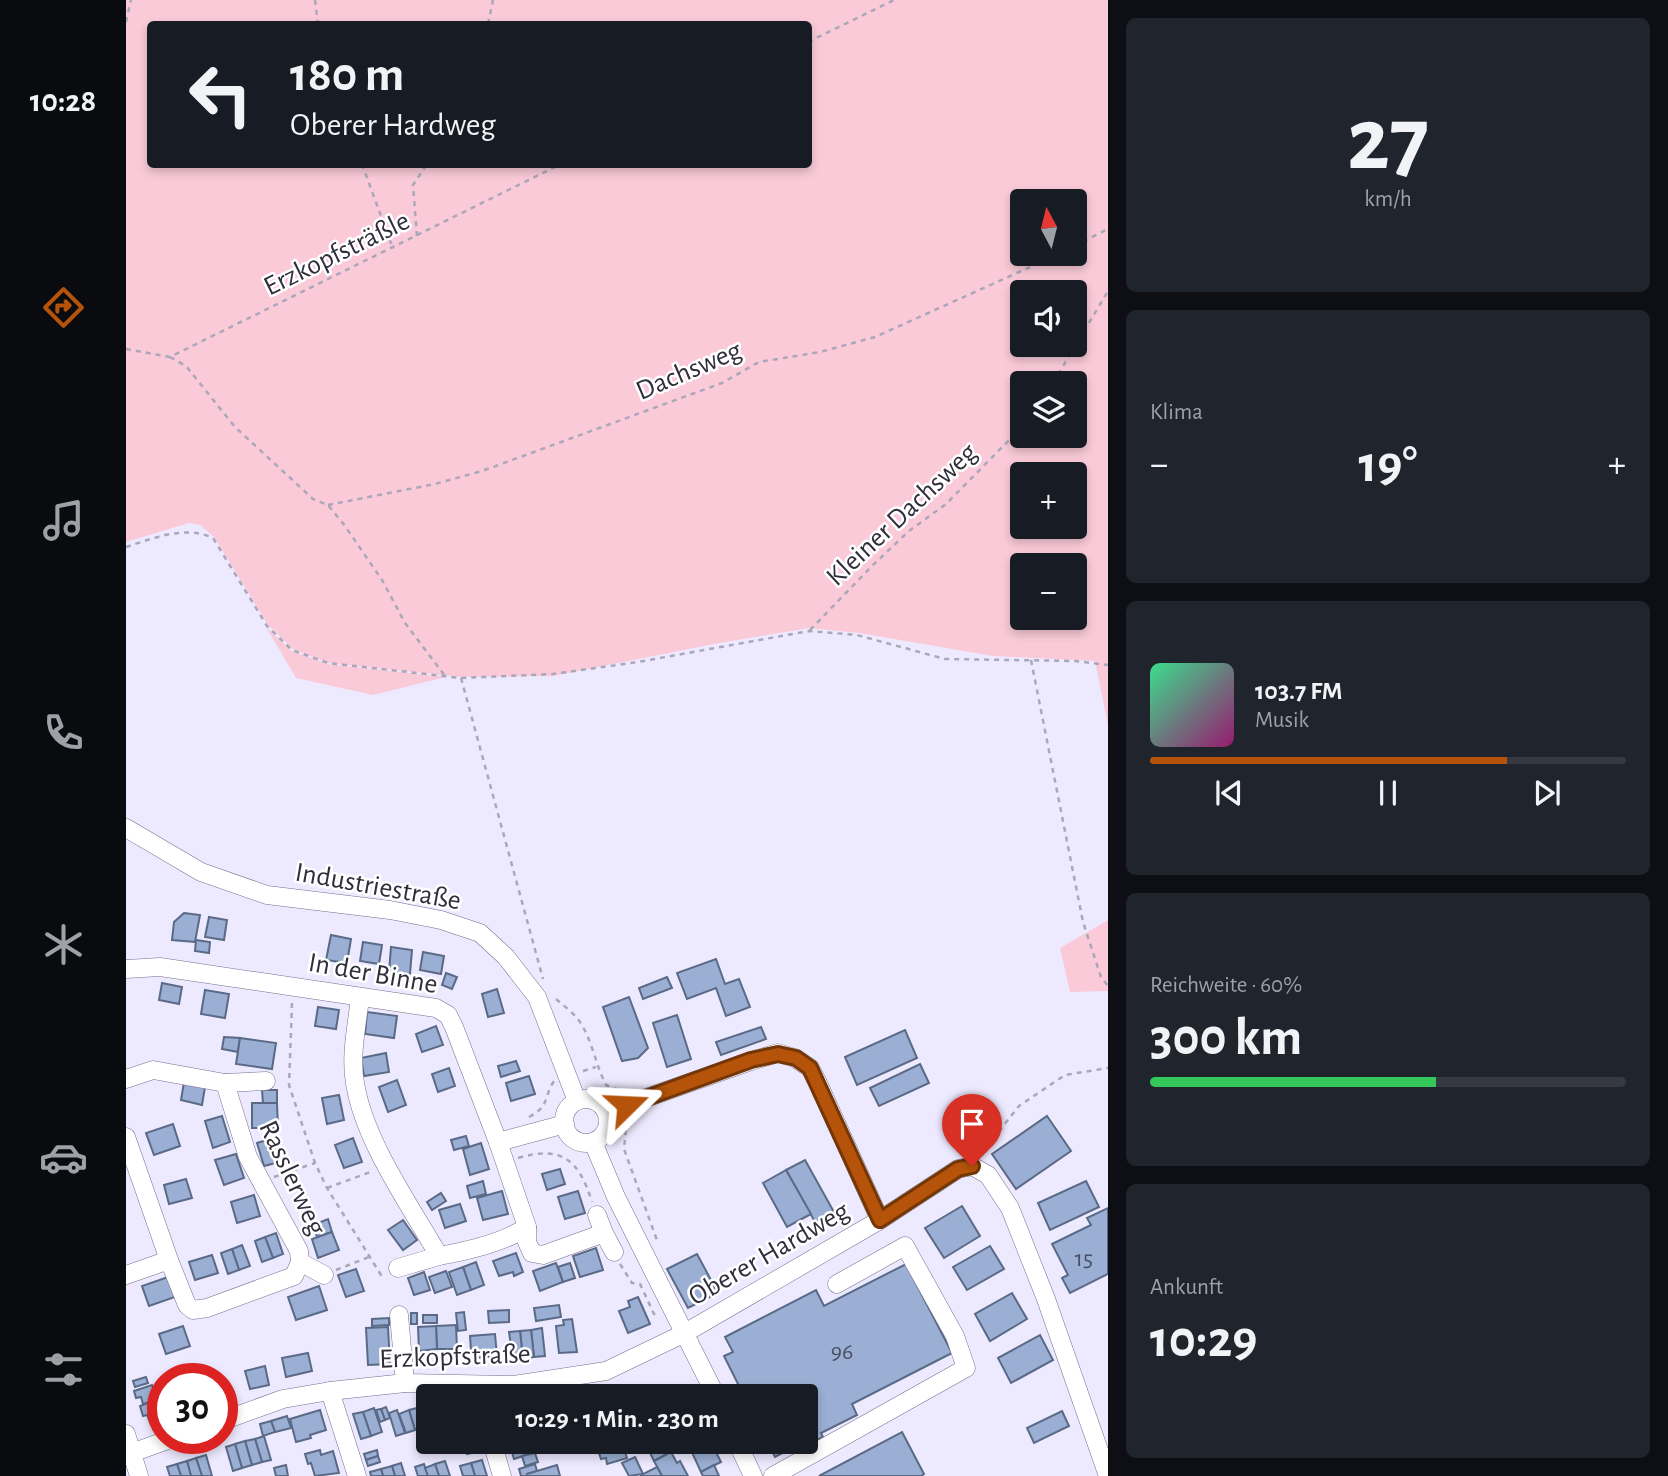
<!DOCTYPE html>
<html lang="de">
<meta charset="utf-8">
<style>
body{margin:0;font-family:"Alegreya Sans",sans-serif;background:#20242c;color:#f1f3f6;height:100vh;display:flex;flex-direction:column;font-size:26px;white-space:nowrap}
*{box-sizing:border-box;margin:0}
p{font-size:23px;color:#9ea1a6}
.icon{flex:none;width:38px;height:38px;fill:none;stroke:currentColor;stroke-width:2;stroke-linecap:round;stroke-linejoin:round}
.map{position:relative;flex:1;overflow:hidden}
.panel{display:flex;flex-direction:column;gap:18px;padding:18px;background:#0d0f14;width:560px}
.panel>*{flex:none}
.banner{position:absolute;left:21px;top:21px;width:665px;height:147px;border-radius:7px;box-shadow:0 4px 10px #0003;background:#171b24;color:#f1f3f6;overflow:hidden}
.needle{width:46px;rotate:353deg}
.fabs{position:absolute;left:884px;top:189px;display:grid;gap:14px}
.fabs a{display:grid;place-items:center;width:77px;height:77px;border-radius:7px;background:#171b24;box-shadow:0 4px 10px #0003;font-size:35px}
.speed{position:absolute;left:21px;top:1363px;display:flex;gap:14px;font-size:35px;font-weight:700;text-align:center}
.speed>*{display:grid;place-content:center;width:91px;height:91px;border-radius:50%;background:#171b24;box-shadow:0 4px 10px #0003;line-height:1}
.speed .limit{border:10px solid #d22;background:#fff;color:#111}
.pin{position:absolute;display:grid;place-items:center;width:60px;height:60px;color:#fff;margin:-72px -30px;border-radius:50% 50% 50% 0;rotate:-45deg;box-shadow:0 0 7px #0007}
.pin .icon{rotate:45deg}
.me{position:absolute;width:77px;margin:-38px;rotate:69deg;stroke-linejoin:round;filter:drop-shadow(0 0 5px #0008)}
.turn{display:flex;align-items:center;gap:24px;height:147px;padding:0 28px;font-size:32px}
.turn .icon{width:91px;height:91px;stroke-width:2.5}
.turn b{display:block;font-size:49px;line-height:60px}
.big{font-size:52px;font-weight:700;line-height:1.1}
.panel .tile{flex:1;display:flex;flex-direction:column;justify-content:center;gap:10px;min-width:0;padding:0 24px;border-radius:10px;background:#20242c}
.panel .dial{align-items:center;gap:0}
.dial b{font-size:91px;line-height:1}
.song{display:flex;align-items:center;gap:21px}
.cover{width:84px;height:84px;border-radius:10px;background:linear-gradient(135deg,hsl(150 70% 55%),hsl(320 70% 35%))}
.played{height:7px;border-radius:4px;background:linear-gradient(90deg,#b45309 75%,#363941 75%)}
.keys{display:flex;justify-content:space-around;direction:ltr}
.heat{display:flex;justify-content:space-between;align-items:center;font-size:38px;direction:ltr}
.charge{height:10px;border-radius:5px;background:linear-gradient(90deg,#34c759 60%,#363941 0)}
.trip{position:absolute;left:290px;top:1384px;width:402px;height:70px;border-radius:7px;background:#171b24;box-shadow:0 4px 10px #0003;font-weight:700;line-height:70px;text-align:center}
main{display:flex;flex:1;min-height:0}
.dock{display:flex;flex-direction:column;width:126px;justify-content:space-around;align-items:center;background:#090b0e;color:#9ea1a6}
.dock .icon{width:49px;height:49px}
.dock .active{color:#b45309}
.dock b{font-size:32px;color:#f1f3f6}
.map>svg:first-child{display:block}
.green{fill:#facad8;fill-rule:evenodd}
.building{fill:#9aafd3;stroke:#5a6a86;stroke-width:2}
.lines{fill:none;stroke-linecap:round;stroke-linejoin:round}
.minor-casing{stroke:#756f8e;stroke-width:19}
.path{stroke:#aaa7ba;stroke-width:2.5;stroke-dasharray:5 5;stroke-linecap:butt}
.minor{stroke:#fff;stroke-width:18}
.route-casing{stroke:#753606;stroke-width:18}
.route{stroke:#b45309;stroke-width:12}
.labels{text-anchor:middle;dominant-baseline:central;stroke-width:5;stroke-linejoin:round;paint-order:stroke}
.number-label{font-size:24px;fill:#4b4e62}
.street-label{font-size:28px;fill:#312e3c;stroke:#fff}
</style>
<main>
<nav class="dock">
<b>10:28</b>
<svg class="icon active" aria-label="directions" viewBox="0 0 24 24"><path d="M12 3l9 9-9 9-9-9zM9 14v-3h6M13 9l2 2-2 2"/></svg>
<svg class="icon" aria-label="music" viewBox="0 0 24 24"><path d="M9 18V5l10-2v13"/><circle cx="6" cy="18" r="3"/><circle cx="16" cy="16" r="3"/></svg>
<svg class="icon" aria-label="phone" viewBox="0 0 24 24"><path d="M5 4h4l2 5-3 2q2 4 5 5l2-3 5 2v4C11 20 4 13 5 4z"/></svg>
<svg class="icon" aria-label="climate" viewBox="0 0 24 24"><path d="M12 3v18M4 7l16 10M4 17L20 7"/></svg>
<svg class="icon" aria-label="car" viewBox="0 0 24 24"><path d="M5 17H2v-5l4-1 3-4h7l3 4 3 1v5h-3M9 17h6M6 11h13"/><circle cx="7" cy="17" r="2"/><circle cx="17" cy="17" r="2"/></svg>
<svg class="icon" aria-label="filters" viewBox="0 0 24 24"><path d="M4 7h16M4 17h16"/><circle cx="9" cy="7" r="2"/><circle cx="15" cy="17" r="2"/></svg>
</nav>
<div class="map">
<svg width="982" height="1476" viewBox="0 0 982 1476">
<rect width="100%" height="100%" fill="#edeaff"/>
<g class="green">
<path d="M0,0H982V725L969,661L867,656L733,633L683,628L588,644L427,676L335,677L202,663L167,649L142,625L88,537L74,525L63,523L0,542ZM24,24H682V164H24ZM896,201H948V254H896ZM896,292H948V345H896ZM896,383H948V436H896ZM896,474H948V527H896ZM896,565H948V618H896Z"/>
<polygon points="140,627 166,651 202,664 320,677 247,695 170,678"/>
<polygon points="982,920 982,991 944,992 934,948"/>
</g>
<g class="building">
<polygon points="58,913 74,915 69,942 46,940 48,922"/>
<polygon points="83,917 101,920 98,940 79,937"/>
<polygon points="205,935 225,939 221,963 200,960"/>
<polygon points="70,940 84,942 83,953 69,951"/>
<polygon points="237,942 256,945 253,964 234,961"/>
<polygon points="265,947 286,950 284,974 263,972"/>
<polygon points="297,952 318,956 315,974 294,970"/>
<polygon points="590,959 599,984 613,979 624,1007 600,1016 590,988 561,999 551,973"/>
<polygon points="320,973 331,977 326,989 316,985"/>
<polygon points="541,977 546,988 517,999 513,988"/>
<polygon points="36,983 56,987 53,1004 33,1000"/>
<polygon points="371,989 378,1013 362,1017 356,994"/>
<polygon points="79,990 103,994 99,1018 75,1014"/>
<polygon points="503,997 522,1048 512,1058 496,1061 477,1007"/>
<polygon points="192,1007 213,1010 210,1029 189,1026"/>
<polygon points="241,1012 271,1016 268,1038 239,1034"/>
<polygon points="551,1015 565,1059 541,1067 527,1023"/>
<polygon points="310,1026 317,1045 296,1052 290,1034"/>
<polygon points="635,1027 640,1039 595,1055 590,1042"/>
<polygon points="779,1030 791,1058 731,1085 719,1057"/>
<polygon points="98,1037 114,1038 112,1052 96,1049"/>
<polygon points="114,1038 150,1043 146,1069 110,1064"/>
<polygon points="260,1053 263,1072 238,1076 235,1058"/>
<polygon points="390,1061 394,1071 375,1077 372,1066"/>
<polygon points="794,1064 803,1083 753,1106 744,1088"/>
<polygon points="323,1068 329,1086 312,1092 306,1074"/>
<polygon points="403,1076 409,1094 385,1101 380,1083"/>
<polygon points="271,1080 280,1105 262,1112 253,1087"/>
<polygon points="58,1082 79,1087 76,1105 55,1100"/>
<polygon points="136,1090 151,1090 151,1103 137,1103"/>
<polygon points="213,1095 218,1120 201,1124 196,1098"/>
<polygon points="126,1103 151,1103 152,1128 126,1128"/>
<polygon points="96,1116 104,1142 87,1148 79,1121"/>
<polygon points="921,1116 945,1151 890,1189 866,1154"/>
<polygon points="47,1124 54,1146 28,1155 20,1133"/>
<polygon points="340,1136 343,1146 328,1150 325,1140"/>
<polygon points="147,1138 154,1162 138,1166 131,1143"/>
<polygon points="227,1138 236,1162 218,1168 209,1145"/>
<polygon points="355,1143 363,1169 344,1175 337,1149"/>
<polygon points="110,1154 118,1178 98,1185 89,1160"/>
<polygon points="679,1160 708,1212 689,1222 660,1170"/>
<polygon points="434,1169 439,1184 421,1190 416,1174"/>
<polygon points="660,1170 685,1214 661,1227 637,1183"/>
<polygon points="60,1179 66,1198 43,1204 38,1185"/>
<polygon points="357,1181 360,1194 344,1198 341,1186"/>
<polygon points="960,1181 973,1207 924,1230 912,1203"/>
<polygon points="376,1191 382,1214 357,1220 351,1198"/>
<polygon points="452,1191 459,1213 439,1219 432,1197"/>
<polygon points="315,1193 320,1201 306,1210 301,1202"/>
<polygon points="128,1195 134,1216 111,1223 105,1202"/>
<polygon points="334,1204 340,1221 319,1228 313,1210"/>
<polygon points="836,1206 854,1236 818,1258 799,1228"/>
<polygon points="982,1208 982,1274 944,1293 936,1278 942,1275 926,1244 965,1225 961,1218"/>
<polygon points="202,1219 206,1232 191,1237 187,1225"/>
<polygon points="277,1220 291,1240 277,1250 262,1230"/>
<polygon points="206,1232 213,1250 192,1258 186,1239"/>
<polygon points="150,1233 157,1254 147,1258 139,1237"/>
<polygon points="139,1237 147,1258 136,1262 129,1241"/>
<polygon points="116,1245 124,1266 113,1270 106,1249"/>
<polygon points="864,1246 878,1269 841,1290 827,1267"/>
<polygon points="470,1248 477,1270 454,1277 447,1256"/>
<polygon points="106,1249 113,1270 102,1274 95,1253"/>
<polygon points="390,1253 397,1272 388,1276 387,1272 373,1276 367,1261"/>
<polygon points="571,1254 592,1293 562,1308 541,1269"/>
<polygon points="86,1255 92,1273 69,1280 63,1262"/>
<polygon points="350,1262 358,1285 345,1290 337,1267"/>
<polygon points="430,1263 437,1282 414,1291 407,1271"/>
<polygon points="444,1263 449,1278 437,1282 432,1267"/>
<polygon points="780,1264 826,1353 726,1404 731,1415 695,1433 697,1437 691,1440 689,1436 681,1440 681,1396 618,1396 598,1356 607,1352 599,1337 690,1290 698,1306"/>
<polygon points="337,1267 345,1290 331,1295 323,1272"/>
<polygon points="230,1269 238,1291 220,1297 212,1275"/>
<polygon points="320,1271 326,1287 309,1293 303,1277"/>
<polygon points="298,1272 304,1290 288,1295 282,1278"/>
<polygon points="42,1277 49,1297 23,1306 16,1286"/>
<polygon points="193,1286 201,1310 170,1320 162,1297"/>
<polygon points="886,1293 901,1319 864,1341 849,1314"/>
<polygon points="512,1297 524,1324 502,1333 493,1311 504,1307 502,1301"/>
<polygon points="433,1305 435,1317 410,1321 408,1308"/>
<polygon points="383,1310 383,1322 363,1323 362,1311"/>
<polygon points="338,1312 340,1330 332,1331 330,1313"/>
<rect x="285" y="1313" width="6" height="11"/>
<rect x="297" y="1315" width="14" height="8"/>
<polygon points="263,1318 263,1325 246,1326 246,1319"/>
<polygon points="446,1319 451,1352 433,1353 430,1326 438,1325 437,1320"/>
<polygon points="330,1325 331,1349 311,1349 310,1326"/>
<polygon points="57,1326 64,1346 40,1354 33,1334"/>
<polygon points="310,1326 311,1349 293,1351 292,1327"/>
<polygon points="262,1327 264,1364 242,1365 240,1328"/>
<polygon points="416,1328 419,1356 408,1357 405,1330"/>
<polygon points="405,1330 408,1357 397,1359 394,1331"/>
<polygon points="394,1331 397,1359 387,1360 383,1332"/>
<polygon points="369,1334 371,1356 350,1358 350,1350 345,1350 344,1336"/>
<polygon points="914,1335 927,1360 885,1383 872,1358"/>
<polygon points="182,1353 186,1371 160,1377 156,1358"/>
<polygon points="139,1366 143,1385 124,1389 119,1371"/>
<polygon points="56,1373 58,1379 42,1379 42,1378"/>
<polygon points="20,1377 22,1383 9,1387 7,1381"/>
<polygon points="26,1385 31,1400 17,1404 15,1397 10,1398 8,1391"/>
<polygon points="491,1389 494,1396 480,1396 479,1393"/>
<polygon points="29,1400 36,1421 25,1425 21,1415 17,1416 14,1406"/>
<polygon points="260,1407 264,1418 259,1420 255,1409"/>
<polygon points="299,1407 303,1419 297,1420 293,1409"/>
<polygon points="248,1408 256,1432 245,1436 237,1412"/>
<polygon points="291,1408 298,1427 289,1430 283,1410"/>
<polygon points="255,1409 259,1420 254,1422 250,1410"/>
<polygon points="194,1410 200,1430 184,1435 185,1438 170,1442 164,1419"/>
<polygon points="271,1410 279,1433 270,1436 263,1413"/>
<polygon points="283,1410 289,1430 280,1433 273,1414"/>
<polygon points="936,1411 943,1426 908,1443 901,1428"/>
<polygon points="237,1412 245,1436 235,1439 227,1414"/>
<polygon points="161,1416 165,1428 149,1432 145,1421"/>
<polygon points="145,1421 149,1432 137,1436 134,1424"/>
<polygon points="776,1432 798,1474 795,1476 693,1476"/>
<polygon points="138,1436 145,1460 136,1462 129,1439"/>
<polygon points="129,1439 136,1462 126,1465 119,1441"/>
<polygon points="119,1441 126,1465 116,1468 109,1444"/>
<polygon points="338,1442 352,1442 353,1444 339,1448"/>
<polygon points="383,1442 404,1442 407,1453 388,1459"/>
<polygon points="474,1442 496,1442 497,1446 473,1453 471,1446 475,1445"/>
<polygon points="523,1442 532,1442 539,1455 528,1461 520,1444"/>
<polygon points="571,1442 585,1442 595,1462 575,1472 563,1446"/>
<polygon points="627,1442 678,1442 649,1457 644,1447 633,1453"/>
<polygon points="109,1444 116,1468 107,1471 100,1447"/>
<polygon points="353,1444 354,1451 341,1454 339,1448"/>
<polygon points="497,1446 501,1458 481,1464 480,1458 475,1459 473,1453"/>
<polygon points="194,1450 195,1455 207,1451 213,1473 189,1476 185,1463 182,1464 179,1454"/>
<polygon points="251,1450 252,1456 240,1460 238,1454"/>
<polygon points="545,1452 551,1463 554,1461 562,1476 536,1476 528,1461"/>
<polygon points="409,1453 412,1462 399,1466 396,1456"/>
<polygon points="80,1455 86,1476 76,1476 70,1458"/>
<polygon points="252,1456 254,1462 242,1466 240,1460"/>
<polygon points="509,1457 517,1474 503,1476 496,1463"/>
<polygon points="70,1458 76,1476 65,1476 61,1461"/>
<polygon points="356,1460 361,1476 349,1476 345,1463"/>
<polygon points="61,1461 65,1476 55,1476 51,1464"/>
<polygon points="319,1461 324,1476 313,1476 309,1464"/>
<polygon points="275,1463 279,1476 269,1476 266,1466"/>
<polygon points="345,1463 349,1476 337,1476 334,1466"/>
<polygon points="51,1464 55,1476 44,1476 41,1467"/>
<polygon points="298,1464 302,1476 292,1476 289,1467"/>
<polygon points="309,1464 313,1476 302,1476 299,1468"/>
<polygon points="409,1464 411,1471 401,1474 401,1476 395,1476 393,1469"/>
<polygon points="160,1465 162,1476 150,1476 148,1468"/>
<polygon points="431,1465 434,1476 401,1476 401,1474"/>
<polygon points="588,1465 593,1476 577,1476 575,1472"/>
<polygon points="266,1466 269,1476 257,1476 255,1469"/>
<polygon points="531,1467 536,1476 515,1476 515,1475"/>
<polygon points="255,1469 257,1476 245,1476 244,1472"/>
</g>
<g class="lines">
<g class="minor-casing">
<g id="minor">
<polyline points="0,828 75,872 141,895 264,910 315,920 354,933 380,957 411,997 451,1101"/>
<polyline points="0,969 34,967 310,1008 322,1015 328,1027 372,1142 439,1124"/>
<path d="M234,998C231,1025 224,1056 229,1083C238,1141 284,1205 313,1256C342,1251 377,1243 401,1227"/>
<polyline points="0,1079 27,1070 99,1083 122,1157 173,1251 174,1262 168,1276 81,1308 67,1310 61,1305 43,1260"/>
<polyline points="99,1083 140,1081"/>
<circle cx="460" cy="1121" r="22"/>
<polyline points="480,1112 625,1061 652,1053 669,1058 684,1068 691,1081 754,1220"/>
<polyline points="0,1137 43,1260 0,1275"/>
<polyline points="372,1142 401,1227 401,1242 406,1253 417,1255 478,1233 488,1252"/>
<polyline points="467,1142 490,1197 590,1396"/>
<polyline points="471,1215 478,1233"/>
<polyline points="174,1262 198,1275"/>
<polyline points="272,1268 313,1256"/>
<polyline points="273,1315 279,1383"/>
<polyline points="204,1391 231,1476"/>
<polyline points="96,1421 157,1399 204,1391 279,1383 388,1385 480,1371 559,1333 754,1220 832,1169 846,1166 862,1175 884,1208 920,1299 982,1476"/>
<polyline points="0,1434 13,1476"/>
<polyline points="366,1442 376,1476"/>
<polyline points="611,1442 627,1476"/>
<polyline points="0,1455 47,1438"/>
<polyline points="647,1476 840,1368 829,1336 779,1246 711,1284"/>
</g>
</g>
<g class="path">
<polyline points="189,0 192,24"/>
<polyline points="0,22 5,0"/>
<polyline points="362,24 367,0"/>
<polyline points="682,42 768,0"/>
<polyline points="236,164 267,249"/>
<polyline points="291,236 287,185 301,164"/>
<polyline points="948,246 982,229"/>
<polyline points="0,349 44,357 435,164"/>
<polyline points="44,357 60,366 109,427 187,499 202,505 219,526 256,580 279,623 319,676"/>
<polyline points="927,383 982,291"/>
<polyline points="202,505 309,484 356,471 596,383 633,362 694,352 749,337 933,254"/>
<path d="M0,547C28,538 59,525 87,538L141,626L166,650L202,663L335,678L427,674L512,662L683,631L731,635L819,659L949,661L982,665"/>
<polyline points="684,630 748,564 783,531 820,504 896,427"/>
<polyline points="905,660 957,922 975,977 982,986"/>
<polyline points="335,678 417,979"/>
<path d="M430,999C437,1005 445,1011 451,1018C466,1037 469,1064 480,1085L493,1090"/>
<polyline points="166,1003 163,1085 189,1163 201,1188 255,1275 259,1273"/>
<polyline points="457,1071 470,1067"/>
<path d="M403,1117C424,1106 417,1098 428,1081"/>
<polyline points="504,1121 500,1129 498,1149 532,1243"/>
<polyline points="854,1155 893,1106 939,1075 982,1068"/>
<path d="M392,1158C436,1145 453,1160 466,1202"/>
<polyline points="148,1177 189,1163"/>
<polyline points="201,1188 247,1171"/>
<polyline points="494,1264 506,1283 514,1284 528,1314 531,1315"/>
<polyline points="210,1270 243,1257"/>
</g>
<use href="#minor" class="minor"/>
</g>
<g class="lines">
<g class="route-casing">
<polyline id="route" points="501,1105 625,1060 652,1054 670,1058 684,1068 754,1220 832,1169 846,1166"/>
</g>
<use href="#route" class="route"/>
</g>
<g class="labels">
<g class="number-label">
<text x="958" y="1259">15</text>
<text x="716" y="1352">96</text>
</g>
<g class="street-label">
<text transform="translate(211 254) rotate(-26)">Erzkopfsträßle</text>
<text transform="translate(563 371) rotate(-23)">Dachsweg</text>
<text transform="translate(776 515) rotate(-43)">Kleiner Dachsweg</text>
<text transform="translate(252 887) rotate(10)">Industriestraße</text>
<text transform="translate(247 974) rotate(10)">In der Binne</text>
<text transform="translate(166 1178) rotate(65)">Rasslerweg</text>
<text transform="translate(643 1254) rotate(-30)">Oberer Hardweg</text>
<text transform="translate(329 1357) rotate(-2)">Erzkopfstraße</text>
</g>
</g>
</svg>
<div class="fabs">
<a><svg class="needle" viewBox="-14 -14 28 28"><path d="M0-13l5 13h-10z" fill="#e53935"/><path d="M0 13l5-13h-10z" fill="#9ea1a6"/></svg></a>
<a><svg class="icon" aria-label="sound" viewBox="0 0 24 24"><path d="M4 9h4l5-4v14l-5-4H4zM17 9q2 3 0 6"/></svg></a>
<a><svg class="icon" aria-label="layers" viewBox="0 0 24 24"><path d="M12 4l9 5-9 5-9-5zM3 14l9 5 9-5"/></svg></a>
<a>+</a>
<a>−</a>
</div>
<div class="speed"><div class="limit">30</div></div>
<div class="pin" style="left:846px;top:1166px;background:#d93025"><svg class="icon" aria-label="arrive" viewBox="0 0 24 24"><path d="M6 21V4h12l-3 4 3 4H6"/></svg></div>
<svg class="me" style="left:501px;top:1105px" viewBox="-20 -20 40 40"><path d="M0-17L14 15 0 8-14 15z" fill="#b45309" stroke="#fff" stroke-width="4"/></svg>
<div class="trip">10:29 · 1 Min. · 230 m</div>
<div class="banner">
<div class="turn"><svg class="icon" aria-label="left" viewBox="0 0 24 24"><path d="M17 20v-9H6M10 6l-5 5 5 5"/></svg><div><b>180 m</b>Oberer Hardweg</div></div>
</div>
</div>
<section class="panel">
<div class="tile dial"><b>27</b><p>km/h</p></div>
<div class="tile"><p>Klima</p>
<div class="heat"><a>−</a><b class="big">19°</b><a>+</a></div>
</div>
<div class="tile">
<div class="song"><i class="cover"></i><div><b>103.7 FM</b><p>Musik</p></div></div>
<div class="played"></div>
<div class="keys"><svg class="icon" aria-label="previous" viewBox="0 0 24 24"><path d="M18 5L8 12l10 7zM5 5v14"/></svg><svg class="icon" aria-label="pause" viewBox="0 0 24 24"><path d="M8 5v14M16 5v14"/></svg><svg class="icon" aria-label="next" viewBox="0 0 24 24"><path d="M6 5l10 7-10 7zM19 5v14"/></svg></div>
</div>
<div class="tile"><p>Reichweite · 60%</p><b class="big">300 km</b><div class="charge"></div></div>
<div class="tile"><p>Ankunft</p><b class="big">10:29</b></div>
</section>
</main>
